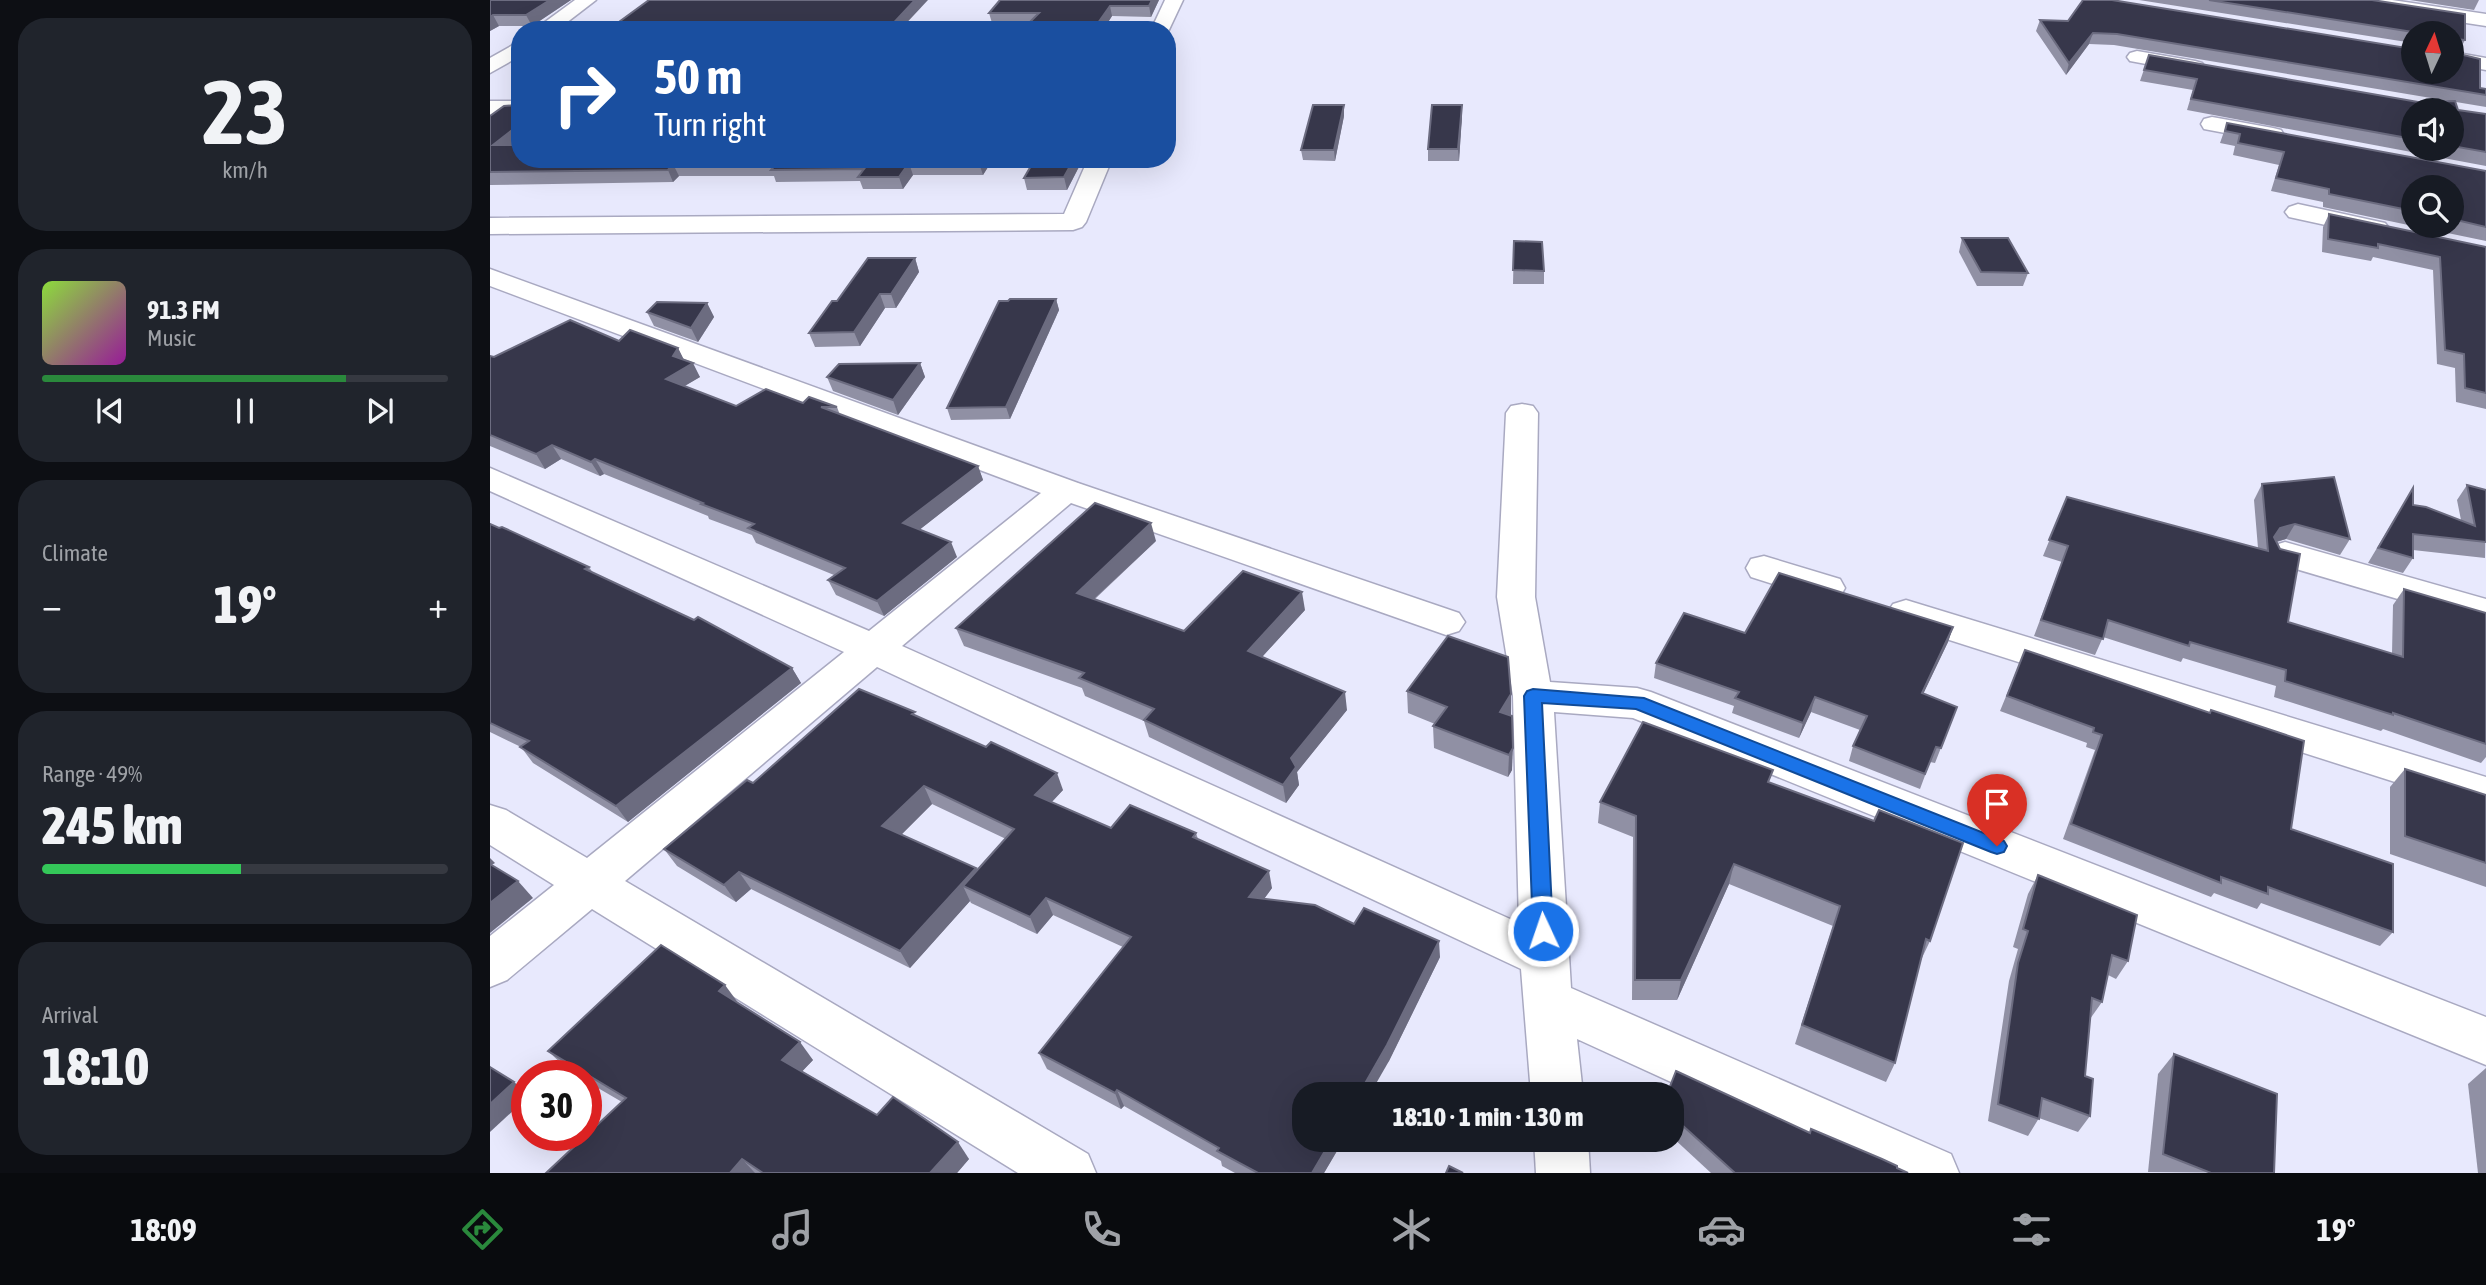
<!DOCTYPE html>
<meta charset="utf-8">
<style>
body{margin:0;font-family:"Asap Condensed",sans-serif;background:#20242c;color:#f1f3f6;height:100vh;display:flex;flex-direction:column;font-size:26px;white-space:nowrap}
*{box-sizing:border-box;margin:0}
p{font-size:23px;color:#9ea1a6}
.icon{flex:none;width:38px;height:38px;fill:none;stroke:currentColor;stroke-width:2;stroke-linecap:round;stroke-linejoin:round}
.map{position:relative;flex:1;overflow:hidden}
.drawer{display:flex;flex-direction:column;gap:18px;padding:18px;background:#0d0f14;width:490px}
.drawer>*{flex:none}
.guide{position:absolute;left:21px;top:21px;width:665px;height:147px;border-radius:28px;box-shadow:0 7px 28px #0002;background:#1a4fa0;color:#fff;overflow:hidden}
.needle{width:46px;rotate:4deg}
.buttons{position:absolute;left:1911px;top:21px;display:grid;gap:14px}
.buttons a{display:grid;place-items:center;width:63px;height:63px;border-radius:50%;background:#171b24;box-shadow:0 7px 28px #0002;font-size:35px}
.speed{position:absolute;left:21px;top:1060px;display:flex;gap:14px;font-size:35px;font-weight:700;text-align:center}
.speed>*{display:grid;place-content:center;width:91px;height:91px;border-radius:50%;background:#171b24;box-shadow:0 7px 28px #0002;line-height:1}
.speed .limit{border:10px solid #d22;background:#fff;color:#111}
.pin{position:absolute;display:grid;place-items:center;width:60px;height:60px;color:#fff;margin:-72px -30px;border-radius:50% 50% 50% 0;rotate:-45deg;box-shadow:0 0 7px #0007}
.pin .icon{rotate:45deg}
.me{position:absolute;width:77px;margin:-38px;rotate:357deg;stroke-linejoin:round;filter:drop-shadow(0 0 5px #0008)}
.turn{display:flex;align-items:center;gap:24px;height:147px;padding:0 28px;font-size:32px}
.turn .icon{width:91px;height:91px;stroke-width:2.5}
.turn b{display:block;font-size:49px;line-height:60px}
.big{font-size:52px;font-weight:800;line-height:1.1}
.drawer .tile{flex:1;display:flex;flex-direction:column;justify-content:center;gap:10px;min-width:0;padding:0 24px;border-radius:28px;background:#20242c}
.drawer .dial{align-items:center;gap:0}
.dial b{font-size:91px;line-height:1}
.song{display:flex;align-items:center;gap:21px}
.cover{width:84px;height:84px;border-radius:10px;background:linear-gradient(135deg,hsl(90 70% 55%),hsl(300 70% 35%))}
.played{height:7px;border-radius:4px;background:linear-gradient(90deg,#2a893c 75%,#363941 75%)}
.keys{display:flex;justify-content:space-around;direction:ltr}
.heat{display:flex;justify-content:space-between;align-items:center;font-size:38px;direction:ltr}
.charge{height:10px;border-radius:5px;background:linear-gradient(90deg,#34c759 49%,#363941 0)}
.trip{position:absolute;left:802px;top:1082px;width:392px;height:70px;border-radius:28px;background:#171b24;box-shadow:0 7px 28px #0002;font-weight:800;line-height:70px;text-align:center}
.dock{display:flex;height:112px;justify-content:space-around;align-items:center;background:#090b0e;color:#9ea1a6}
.dock .icon{width:49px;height:49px}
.dock .current{color:#2a893c}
.dock b{font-size:32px;color:#f1f3f6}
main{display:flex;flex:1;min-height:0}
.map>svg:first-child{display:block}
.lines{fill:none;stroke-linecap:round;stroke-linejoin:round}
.minor-casing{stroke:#a9a9c1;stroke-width:3}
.minor{fill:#fff;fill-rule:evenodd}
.wall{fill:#9090a4;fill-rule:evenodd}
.shaded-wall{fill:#6c6c80}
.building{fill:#37374b;stroke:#6c6c80;stroke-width:2}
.route{fill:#1a73e8;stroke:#114b97;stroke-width:2}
</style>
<main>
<section class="drawer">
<div class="tile dial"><b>23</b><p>km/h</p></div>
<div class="tile">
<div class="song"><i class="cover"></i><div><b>91.3 FM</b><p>Music</p></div></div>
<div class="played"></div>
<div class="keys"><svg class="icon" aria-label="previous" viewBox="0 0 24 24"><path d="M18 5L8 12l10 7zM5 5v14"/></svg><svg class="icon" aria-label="pause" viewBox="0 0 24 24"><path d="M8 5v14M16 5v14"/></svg><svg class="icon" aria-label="next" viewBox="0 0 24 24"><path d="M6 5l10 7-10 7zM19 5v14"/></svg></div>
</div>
<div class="tile"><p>Climate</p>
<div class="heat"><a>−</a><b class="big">19°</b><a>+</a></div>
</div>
<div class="tile"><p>Range · 49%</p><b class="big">245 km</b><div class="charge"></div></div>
<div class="tile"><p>Arrival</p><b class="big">18:10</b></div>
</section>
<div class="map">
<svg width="1996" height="1173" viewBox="0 0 1996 1173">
<rect width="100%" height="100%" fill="#e8e9fd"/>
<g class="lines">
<g class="minor-casing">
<g id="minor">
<polygon points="85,0 106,0 67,30 44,30"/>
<polygon points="675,0 693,0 677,34 677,30 661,30"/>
<polygon points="1856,0 1902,0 1996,14 1996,26 1865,6"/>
<polygon points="30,41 30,56 0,73 0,58"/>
<polygon points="1647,51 1705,61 1712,63 1715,67 1712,71 1705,73 1640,61 1637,57 1640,53"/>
<polygon points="1962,52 1996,58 1996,70 1962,64"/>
<rect x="0" y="101" width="30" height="14"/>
<polygon points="1722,117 1783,128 1791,130 1794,135 1791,140 1783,142 1714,129 1711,124 1714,119"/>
<polygon points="598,159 622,159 596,222 592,227 583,230 0,234 0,218 574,214"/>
<polygon points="1808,204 1895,223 1899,228 1895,233 1886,236 1799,217 1795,212 1799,207"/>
<polygon points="0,269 588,483 969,613 975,622 969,631 956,635 581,503 412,646 1029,923 1023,696 1007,597 1016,413 1021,406 1032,404 1043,406 1048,413 1045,597 1060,682 1147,688 1161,692 1996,1017 1996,1065 1143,718 1064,712 1081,988 1461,1154 1469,1173 1380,1173 1087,1039 1093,1094 1041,1094 1031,969 387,667 135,881 598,1154 606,1173 528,1173 102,909 17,980 0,987 0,936 64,885 0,845 0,805 16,810 97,858 354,652 0,491 0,468 379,631 551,493 0,286"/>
<polygon points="1795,542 1996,599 1996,625 1782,562 1777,554 1782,546"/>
<polygon points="1274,556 1350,579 1355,588 1350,597 1337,601 1261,577 1256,568 1261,559"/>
<polygon points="1416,600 1996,777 1996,811 1403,622 1397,613 1403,604"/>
<polygon points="1044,1139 1098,1139 1100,1173 1046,1173"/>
</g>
</g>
<use href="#minor" class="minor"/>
</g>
<g class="wall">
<polygon points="0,0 81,0 42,26 9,26 0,31"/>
<polygon points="669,0 661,17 622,16 613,30 532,30 538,24 502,23 499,13"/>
<path d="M1593,0H1623L1923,49V72H1962V33H1923V43L1649,0H1882L1975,14V40L1969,51L1965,50V53L1990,59V88L1996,89V107L1966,102L1968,110L1996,114V166L1697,110L1703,90L1650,81L1659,55L1928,102L1959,101L1624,45L1599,44L1576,75L1546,31L1550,20L1578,21ZM1923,110H1962V149H1923Z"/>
<polygon points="1920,0 1989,0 1984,10"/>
<polygon points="30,94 30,141 25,145 503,159 493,175 423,175 413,189 373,189 370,181 286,182 284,176 189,176 183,182 0,185 0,116 26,105"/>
<polygon points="854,116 845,161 813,160 811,150"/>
<polygon points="972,116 969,161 938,161 938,149"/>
<polygon points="1737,123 1996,171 1996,241 1924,226 1962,226 1962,187 1923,187 1923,226 1833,207 1833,202 1781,191 1789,165 1743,155 1745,146 1730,143"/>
<polygon points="530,159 593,159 577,190 537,190 534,178 541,166"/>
<polygon points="1839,214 1996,247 1996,409 1966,402 1965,368 1947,364 1943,270 1883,257 1881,261 1832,252 1833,227"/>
<polygon points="1472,238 1538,273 1533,286 1487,286 1469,252"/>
<polygon points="1024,241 1054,271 1054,284 1023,284"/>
<polygon points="425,258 429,272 406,308 395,308 370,346 325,347 319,333 347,301"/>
<polygon points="566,299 569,310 520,419 461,420 457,408"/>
<polygon points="217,303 224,317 208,342 164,326 157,312"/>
<polygon points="129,341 188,348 194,360 210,377 194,386 246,406 313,403 347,407 350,415 488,466 493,480 429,530 467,557 394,616 346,595 338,580 344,575 266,543 262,535 219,519 218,516 114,474 110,476 71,459 55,469 0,446 0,356 4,357"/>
<polygon points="430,363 435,377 408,415 343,391 337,377"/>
<polygon points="1772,484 1860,539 1850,555 1796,539 1787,542 1798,622 1902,654 1903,605 1914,589 1996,613 1996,757 1991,763 1893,729 1891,731 1784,697 1786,686 1693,658 1691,662 1613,637 1605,655 1544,636 1572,562 1553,556 1577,497 1768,548 1764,500"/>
<polygon points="1977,485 1996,490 1995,558 1923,550 1923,558 1913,573 1878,563 1914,503 1923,505 1971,520 1967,500"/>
<polygon points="0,524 99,567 103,573 302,668 311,683 138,822 43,763 31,747 0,732"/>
<polygon points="666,541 605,599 694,631 815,610 772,657 857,710 807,772 809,785 796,803 659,737 654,721 595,696 592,688 474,646 466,628"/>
<polygon points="1463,627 1458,642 1433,694 1467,707 1445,763 1440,762 1430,789 1359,761 1363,746 1370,730 1321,712 1309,738 1242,713 1244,706 1164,678 1166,663 1255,633"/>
<polygon points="1535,650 1719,713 1721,710 1801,829 1903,932 1890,946 1771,903 1767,909 1724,893 1721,897 1573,839 1605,750 1596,747 1597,743 1510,711"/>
<polygon points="917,691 1021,716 1022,770 1018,777 944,748 943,726 945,724 918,713"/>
<path d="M427,716L573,790L562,802L621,828L706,833L708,839L782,888L774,899L864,924L950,957L899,1061L814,1139H854L834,1173H745L732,1166L731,1161L634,1106L631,1109L557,1069L549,1053L633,947L563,915L547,934L481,903L480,901L420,968L261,889L246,902L187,866L174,849ZM442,804L516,839L487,870L486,868L411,835Z"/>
<polygon points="1915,769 1996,795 1996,887 1900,854 1900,787"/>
<polygon points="1280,783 1440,941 1431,960 1405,1063 1396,1082 1305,1044 1343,926 1239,884 1187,1000 1142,1000 1143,837 1108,823 1110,802"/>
<polygon points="1548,875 1638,961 1626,979 1618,975 1612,1002 1600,1019 1595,1076 1600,1116 1588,1132 1549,1118 1538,1136 1498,1121 1519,981 1528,949 1523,947 1538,894"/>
<polygon points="249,1004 323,1060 312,1071 387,1115 479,1159 467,1173 56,1173 132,1102 96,1081 96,1076 89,1076 77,1069 58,1051"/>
<polygon points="1684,1054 1784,1173 1658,1172 1668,1074"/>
<polygon points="1996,1068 1996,1173 1988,1173 1978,1084"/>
<polygon points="1181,1094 1320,1133 1418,1173 1221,1173 1181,1136"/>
</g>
<g class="shaded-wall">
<polygon points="60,0 81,0 42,26 36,15"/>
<polygon points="425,0 438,0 410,30 397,30"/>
<polygon points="662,0 669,0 661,17 659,6"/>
<polygon points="620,6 622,16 613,30 603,30"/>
<polygon points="3,15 9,26 0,31 0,17"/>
<polygon points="1603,33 1599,44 1576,75 1579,63"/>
<polygon points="854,105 854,116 845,161 844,150"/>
<polygon points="972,105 972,116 969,161 968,149"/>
<polygon points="30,124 30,141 10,157 3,145"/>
<polygon points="491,159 503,159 493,175 489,163"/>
<polygon points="584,159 593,159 577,190 574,177"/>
<polygon points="419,163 423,175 413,189 409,177"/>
<polygon points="183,164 189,176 183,182 178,170"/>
<polygon points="425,258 429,272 406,308 401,294"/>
<polygon points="390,294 395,308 370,346 364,332"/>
<polygon points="566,299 569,310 520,419 516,407"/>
<polygon points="217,303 224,317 208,342 201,328"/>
<polygon points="188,348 195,362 203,363 210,377 183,393 176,379 183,356"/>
<polygon points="430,363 435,377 408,415 403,400"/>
<polygon points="62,445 71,459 55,469 46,454"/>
<polygon points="105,459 114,474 110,476 101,462"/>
<polygon points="488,466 493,480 419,538 413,523"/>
<polygon points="661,523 666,541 592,610 587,593"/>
<polygon points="1805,524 1796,539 1781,543 1784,537 1790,528"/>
<polygon points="461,542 467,557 394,616 387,601"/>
<polygon points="812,592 815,610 761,669 758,651"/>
<polygon points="1463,627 1458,642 1426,709 1432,693"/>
<polygon points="302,668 311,683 138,822 126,806"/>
<polygon points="855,692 857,710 807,772 809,785 796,803 793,785 801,758"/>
<polygon points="1021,694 1021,716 1010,712"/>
<polygon points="1325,697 1321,712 1309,738 1313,723"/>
<polygon points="1023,748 1022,770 1018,777 1019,755"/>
<polygon points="567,773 573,790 552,812 545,795"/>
<polygon points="434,786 442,804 402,844 392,826"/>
<polygon points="0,858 5,863 0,866"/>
<polygon points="1244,864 1239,884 1187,1000 1191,980"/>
<polygon points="486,868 494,885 473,886 480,901 420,968 410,951"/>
<polygon points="779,871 782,888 763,914 759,897"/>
<polygon points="249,872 261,889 246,902 234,885"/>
<polygon points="28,881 43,898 0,933 0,903"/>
<polygon points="556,898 563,915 547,934 540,917"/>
<polygon points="949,941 950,957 899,1061 880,1094 869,1094"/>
<polygon points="235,985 249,1004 229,991"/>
<polygon points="310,1042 323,1060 306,1078 292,1060"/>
<polygon points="24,1082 37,1093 37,1098 0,1132 0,1104"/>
<polygon points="627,1090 634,1106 631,1109 625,1093"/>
<polygon points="842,1139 854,1139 834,1173 822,1173"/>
<polygon points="468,1142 479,1159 467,1173 440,1173"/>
<polygon points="252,1159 265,1173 240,1173"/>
</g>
<g class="building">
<polygon points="0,0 60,0 36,15 3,15 0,17"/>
<polygon points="159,0 425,0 397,30 118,30"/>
<polygon points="510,0 662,0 659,6 620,6 603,30 532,30 549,13 499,13"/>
<polygon points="1593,0 1622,0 1923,49 1923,72 1962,72 1962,33 1929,33 1719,0 1882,0 1975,14 1975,40 1966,39 1965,53 1990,59 1990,88 1996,89 1996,95 1627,34 1603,33 1579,63 1550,20 1578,21"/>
<polygon points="1659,55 1928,102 1965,101 1968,110 1996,114 1996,152 1962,146 1962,110 1923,110 1923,139 1701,99 1707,79 1654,70"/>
<polygon points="30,94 30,124 3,145 30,145 30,159 491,159 489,163 419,163 409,177 368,177 374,169 281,170 286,164 183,164 178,170 0,172 0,116 14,106 26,105 27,97"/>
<polygon points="823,105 854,105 844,150 811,150"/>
<polygon points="942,105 972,105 968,149 938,149"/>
<polygon points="1737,123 1996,171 1996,227 1962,219 1962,187 1923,187 1923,211 1839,194 1839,189 1786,178 1794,152 1748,143 1750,134 1735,131"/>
<polygon points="545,159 584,159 574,177 534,178"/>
<polygon points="1839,214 1996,247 1996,393 1975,388 1974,354 1955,350 1950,257 1888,244 1888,248 1838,239"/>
<polygon points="1472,238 1518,238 1538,273 1491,272"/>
<polygon points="1024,241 1052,242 1054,271 1023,270"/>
<polygon points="378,258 425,258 401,294 390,294 364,332 319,333 342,301 347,301"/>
<polygon points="520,299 566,299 516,407 457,408 509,301 518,301"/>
<polygon points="167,302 217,303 201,328 157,312"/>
<polygon points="80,320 129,341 140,330 188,348 183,356 203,363 176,379 246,406 276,389 313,403 319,397 347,407 331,407 488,466 413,523 461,542 387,601 338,580 355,568 258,528 264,524 211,504 213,503 105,459 101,462 62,445 46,454 0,435 0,356 4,357"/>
<polygon points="430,363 403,400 337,377 349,364"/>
<polygon points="1844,477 1860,539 1805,524 1790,528 1784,537 1790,549 1810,554 1798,622 1913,657 1914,589 1996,613 1996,744 1903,713 1903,715 1795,681 1796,670 1700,642 1699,646 1618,620 1613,639 1551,620 1578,546 1559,540 1577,497 1778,551 1772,484"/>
<polygon points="1977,485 1996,490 1996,542 1923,534 1923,558 1888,548 1923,488 1923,505 1936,507 1985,526"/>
<polygon points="605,503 661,523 587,593 694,631 753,571 812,592 758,651 855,692 801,758 806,767 793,785 654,720 664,709 589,678 594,673 466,628"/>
<polygon points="0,524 9,528 12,527 99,567 95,569 204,620 208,617 302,668 126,806 30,747 39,741 0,723"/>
<polygon points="1289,573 1463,627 1432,693 1467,707 1451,748 1446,747 1435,774 1363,746 1377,716 1325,697 1313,723 1245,698 1249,692 1166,663 1194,613 1255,633"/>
<polygon points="958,636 1018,657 1021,694 1010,712 1022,716 1023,748 1019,755 943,726 957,707 917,691"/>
<polygon points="1535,650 1720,713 1721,710 1814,741 1801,829 1903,864 1903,932 1778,887 1778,894 1731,877 1731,883 1581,824 1612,735 1603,732 1604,728 1517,696"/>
<polygon points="369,689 425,712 422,714 496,747 501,742 567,773 545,795 621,828 640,805 706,833 703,837 779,871 759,897 825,905 864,924 874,908 949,941 897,1045 869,1094 814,1094 814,1139 842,1139 822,1173 768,1173 727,1151 729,1148 627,1090 625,1093 549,1053 641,937 556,898 540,917 473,886 524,829 434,786 392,826 486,868 410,951 249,872 234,885 174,849 257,780 263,783"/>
<polygon points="1153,722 1283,770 1278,782 1384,821 1389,810 1473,843 1440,941 1436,939 1405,1063 1312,1025 1350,906 1244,864 1191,980 1145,980 1146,816 1110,802"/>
<polygon points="1915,769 1996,795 1996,863 1915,836"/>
<polygon points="0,864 28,881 0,903"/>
<polygon points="1548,875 1647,915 1638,961 1622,955 1612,1002 1602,998 1595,1076 1603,1079 1600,1116 1552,1098 1549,1119 1508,1104 1528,963 1538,931 1533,929"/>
<polygon points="171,945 235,985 229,991 310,1042 292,1060 387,1115 403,1097 468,1142 440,1173 273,1173 252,1159 240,1173 56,1173 136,1098 58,1051"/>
<polygon points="1684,1054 1787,1094 1784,1173 1721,1173 1673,1154"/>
<polygon points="0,1067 24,1082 0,1104"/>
<polygon points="1186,1071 1320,1133 1321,1129 1392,1159 1407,1166 1407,1168 1418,1173 1245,1173 1181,1115 1181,1094 1177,1094"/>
<polygon points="959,1166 973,1173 956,1173"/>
</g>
<polygon class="route" points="1043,689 1154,698 1514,841 1517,846 1514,852 1507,854 1501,852 1146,709 1052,703 1063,931 1060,937 1053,940 1046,937 1043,931 1034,696 1037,691"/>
</svg>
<div class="buttons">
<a><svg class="needle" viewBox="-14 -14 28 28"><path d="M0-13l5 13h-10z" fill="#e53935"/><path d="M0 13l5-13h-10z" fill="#9ea1a6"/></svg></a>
<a><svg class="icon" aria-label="sound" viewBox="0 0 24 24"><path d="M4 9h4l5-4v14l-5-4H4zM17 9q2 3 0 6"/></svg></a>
<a><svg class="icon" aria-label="search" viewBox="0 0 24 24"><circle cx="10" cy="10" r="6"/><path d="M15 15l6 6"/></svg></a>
</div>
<div class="speed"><div class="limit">30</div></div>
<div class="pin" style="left:1507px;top:846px;background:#d93025"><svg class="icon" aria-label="arrive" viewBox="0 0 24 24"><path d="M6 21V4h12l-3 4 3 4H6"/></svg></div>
<svg class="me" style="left:1053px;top:931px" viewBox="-20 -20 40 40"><circle r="17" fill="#1a73e8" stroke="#fff" stroke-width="3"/><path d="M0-11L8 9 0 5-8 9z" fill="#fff"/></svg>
<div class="trip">18:10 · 1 min · 130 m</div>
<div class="guide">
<div class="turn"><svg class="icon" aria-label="right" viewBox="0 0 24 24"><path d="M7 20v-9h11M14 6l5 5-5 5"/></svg><div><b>50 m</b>Turn right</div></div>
</div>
</div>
</main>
<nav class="dock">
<b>18:09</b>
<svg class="icon current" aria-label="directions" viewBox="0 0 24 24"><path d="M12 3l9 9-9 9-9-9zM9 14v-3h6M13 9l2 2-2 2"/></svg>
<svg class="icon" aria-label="music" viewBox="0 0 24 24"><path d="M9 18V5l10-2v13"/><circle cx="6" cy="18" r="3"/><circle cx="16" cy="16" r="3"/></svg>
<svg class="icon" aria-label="phone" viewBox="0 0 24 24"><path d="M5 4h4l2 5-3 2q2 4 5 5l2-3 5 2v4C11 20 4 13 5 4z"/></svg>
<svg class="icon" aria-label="climate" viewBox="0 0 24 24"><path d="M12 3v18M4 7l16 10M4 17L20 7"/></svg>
<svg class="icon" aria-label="car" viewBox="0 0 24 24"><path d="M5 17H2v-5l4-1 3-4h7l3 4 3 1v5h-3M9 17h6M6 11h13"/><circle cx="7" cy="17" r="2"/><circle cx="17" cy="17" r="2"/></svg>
<svg class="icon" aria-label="filters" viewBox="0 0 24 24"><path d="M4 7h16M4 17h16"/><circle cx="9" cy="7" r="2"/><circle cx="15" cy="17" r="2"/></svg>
<b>19°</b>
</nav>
